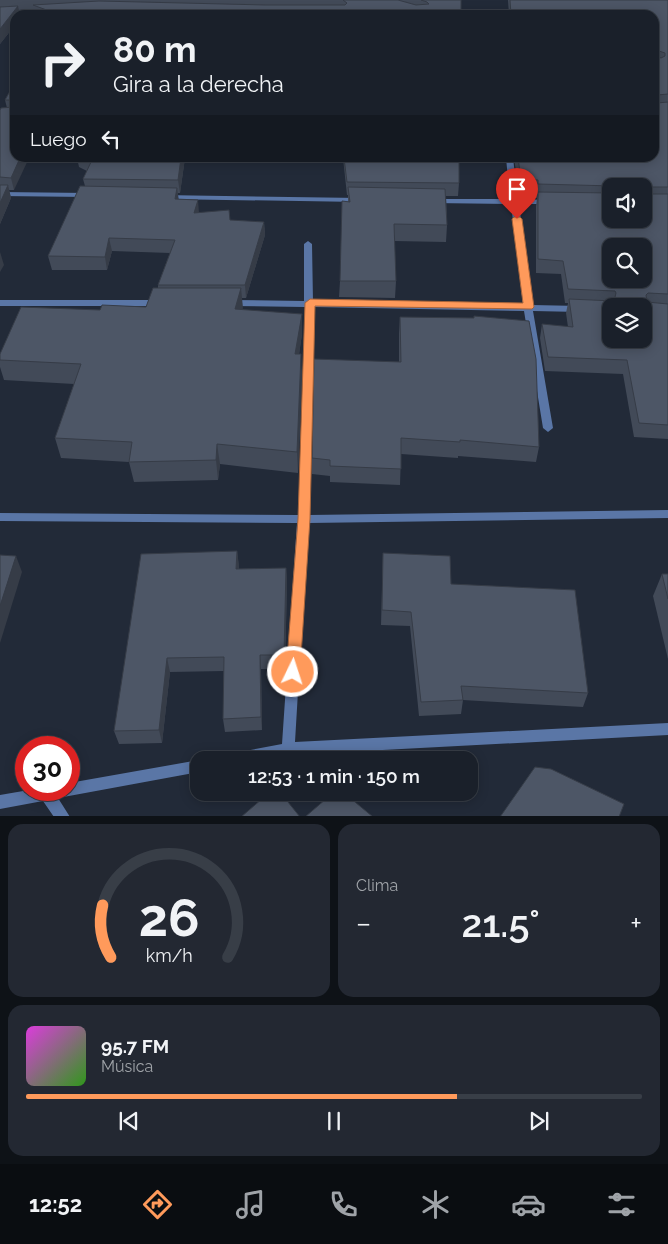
<!DOCTYPE html>
<html lang="es">
<meta charset="utf-8">
<style>
body{margin:0;font-family:Raleway,sans-serif;background:#232832;color:#f1f3f6;height:100vh;display:flex;flex-direction:column;font-size:19px;white-space:nowrap}
*{box-sizing:border-box;margin:0}
p{font-size:16px;color:#9fa3a8}
.icon{flex:none;width:28px;height:28px;fill:none;stroke:currentColor;stroke-width:2;stroke-linecap:round;stroke-linejoin:round}
.map{position:relative;height:816px;overflow:hidden}
.details{display:flex;flex-direction:column;gap:8px;padding:8px;background:#0e1217;flex:1}
.details>*{flex:none}
.top-card{position:absolute;left:10px;top:10px;width:649px;height:152px;border-radius:15px;box-shadow:0 2px 12px #0003,0 0 0 1px #383e47;background:#1a202a;color:#f1f3f6;overflow:hidden}
.controls{position:absolute;left:602px;top:178px;display:grid;gap:10px}
.controls a{display:grid;place-items:center;width:50px;height:50px;border-radius:10px;background:#1a202a;box-shadow:0 2px 12px #0003,0 0 0 1px #383e47;font-size:25px}
.speed{position:absolute;left:15px;top:736px;display:flex;gap:10px;font-size:25px;font-weight:700;text-align:center}
.speed>*{display:grid;place-content:center;width:65px;height:65px;border-radius:50%;background:#1a202a;box-shadow:0 2px 12px #0003,0 0 0 1px #383e47;line-height:1}
.speed .limit{border:8px solid #d22;background:#fff;color:#111}
.pin{position:absolute;display:grid;place-items:center;width:42px;height:42px;color:#fff;margin:-51px -21px;border-radius:50% 50% 50% 0;rotate:-45deg;box-shadow:0 0 5px #0007}
.pin .icon{rotate:45deg}
.me{position:absolute;width:55px;margin:-28px;rotate:4deg;stroke-linejoin:round;filter:drop-shadow(0 0 4px #0008)}
.turn{display:flex;align-items:center;gap:18px;height:105px;padding:0 20px;font-size:22px}
.turn .icon{width:65px;height:65px;stroke-width:2.5}
.turn b{display:block;font-size:35px;line-height:42px}
.then{display:flex;align-items:center;height:48px;padding:0 20px;background:#0003;gap:10px;font-size:19px}
.big{font-size:38px;font-weight:600;line-height:1.1}
.details .card{flex:1;display:flex;flex-direction:column;justify-content:center;gap:8px;min-width:0;padding:0 18px;border-radius:15px;background:#232832}
.details .dial{align-items:center;gap:0}
.dial svg{height:130px;overflow:visible;fill:none;stroke:#383e47;stroke-width:7;stroke-linecap:round;text-anchor:middle}
.dial text{fill:#f1f3f6;stroke:none}
.song{display:flex;align-items:center;gap:15px}
.cover{width:60px;height:60px;border-radius:8px;background:linear-gradient(135deg,hsl(300 70% 55%),hsl(110 70% 35%))}
.played{height:5px;border-radius:2px;background:linear-gradient(90deg,#ff9a5b 70%,#383e47 70%)}
.keys{display:flex;justify-content:space-around;direction:ltr}
.heat{display:flex;justify-content:space-between;align-items:center;font-size:28px;direction:ltr}
.details .tiles{flex:1;display:grid;gap:8px;grid-template-columns:1fr 1fr}
.card:last-child{grid-column:span 2}
.trip{position:absolute;left:190px;top:751px;width:288px;height:50px;border-radius:15px;background:#1a202a;box-shadow:0 2px 12px #0003,0 0 0 1px #383e47;font-weight:600;line-height:50px;text-align:center}
.tab-bar{display:flex;height:80px;justify-content:space-around;align-items:center;background:#0a0d11;color:#9fa3a8}
.tab-bar .icon{width:35px;height:35px}
.tab-bar .current{color:#ff9a5b}
.tab-bar b{font-size:22px;color:#f1f3f6}
.map>svg:first-child{display:block}
.lines{fill:none;stroke-linecap:round;stroke-linejoin:round}
.street{fill:#5a76a6;fill-rule:evenodd}
.wall{fill:#424a58;fill-rule:evenodd}
.shaded-wall{fill:#363c47}
.building{fill:#4d5666;stroke:#363c47;fill-rule:evenodd}
.route{fill:#ff9a5b;stroke:#a6643b}
</style>
<div class="map">
<svg width="668" height="817" viewBox="0 0 668 817">
<rect width="100%" height="100%" fill="#222a38"/>
<g class="lines">
<g class="street">
<polygon points="46,10 48,11 48,13 0,17 0,13"/>
<polygon points="506,158 513,158 518,199 548,200 552,202 548,204 519,204 532,305 580,306 585,309 580,312 533,311 553,428 548,432 543,428 524,311 314,307 312,434 309,515 668,510 668,518 308,523 295,742 668,723 668,735 288,755 263,760 222,760 224,755 229,754 282,744 297,523 0,521 0,513 298,515 302,434 305,307 230,306 225,303 230,300 304,301 304,244 308,241 312,244 313,302 523,305 511,204 432,203 428,201 432,199 510,199"/>
<polygon points="0,192 88,193 92,195 88,197 0,196"/>
<polygon points="162,195 360,198 364,200 360,202 165,199 161,197"/>
<polygon points="0,300 160,300 165,303 160,306 0,306"/>
<polygon points="199,760 199,772 58,798 70,817 54,817 43,801 0,809 0,795 29,790 69,790 69,783 199,760 200,760"/>
</g>
</g>
<g class="wall">
<polygon points="0,0 461,0 461,15 35,15 34,9 18,10 15,25 0,44"/>
<path d="M508,0H668V439L634,437L623,374L545,371L540,338L542,324L568,327L566,313L568,303H565L561,274L536,273V206L537,198H536L535,193L519,192L514,158H654V15H509ZM611,186H644L611,219Z"/>
<polygon points="15,82 14,190 9,190 11,198 0,224 0,110 7,108 5,100"/>
<polygon points="77,158 185,158 180,193 178,193 178,199 199,213 230,220 264,222 265,235 246,298 242,298 242,309 302,334 299,354 302,375 298,473 220,464 218,480 134,482 129,462 61,458 55,438 74,384 4,380 0,367 0,354 100,310 146,307 158,288 158,285 170,253 112,251 107,270 52,270 48,256 85,186 83,179 87,171 79,167"/>
<polygon points="343,158 459,158 459,183 458,196 446,196 447,225 446,242 394,241 396,281 395,298 339,297 340,281 348,202 348,195 347,195"/>
<polygon points="400,317 539,447 536,462 458,456 458,458 401,454 400,485 330,482 330,476 312,474 312,458 399,362 399,333"/>
<polygon points="237,551 239,569 286,568 287,582 285,669 261,669 262,730 225,732 223,719 224,671 170,672 162,743 119,744 114,731"/>
<polygon points="383,553 451,584 588,693 583,707 463,700 461,714 419,716 410,626 381,625"/>
<polygon points="662,574 668,574 668,659 653,596"/>
</g>
<g class="shaded-wall">
<polygon points="18,6 20,15 15,15 15,25 0,44 0,29"/>
<polygon points="20,158 29,158 14,190 11,178"/>
<polygon points="181,158 185,158 180,193 178,180"/>
<polygon points="8,185 11,198 0,224 0,203"/>
<polygon points="177,188 179,201 175,199"/>
<polygon points="198,200 199,213 194,213"/>
<polygon points="264,222 265,235 246,298 245,285"/>
<polygon points="109,238 112,251 107,270 105,257"/>
<polygon points="0,252 4,265 0,272"/>
<polygon points="241,288 243,308 236,329 235,309"/>
<polygon points="302,314 302,334 296,375 295,354"/>
<polygon points="301,354 302,375 298,473 297,452"/>
<polygon points="217,444 220,464 218,480 216,460"/>
<polygon points="237,551 239,565 238,583 236,569"/>
<polygon points="16,556 22,572 0,643 0,606"/>
<polygon points="286,568 287,582 285,669 284,655"/>
<polygon points="260,655 261,669 262,730 261,717"/>
<polygon points="167,658 170,672 162,743 159,730"/>
</g>
<g class="building">
<polygon points="343,0 398,0 416,5 429,4 427,2 421,0 461,0 461,15 51,15 52,12 33,5 99,1 265,5 345,5 347,3"/>
<path d="M510,0H668V94L657,95L655,97L657,103L668,102V187H648L646,188V194H668V294L648,293L646,295L647,302L668,304V425L639,423L627,360L548,357L542,324L573,327L569,299L614,301L616,293L615,291L568,289L563,261L538,259V192L611,193V219H644V186H614L538,184V180L521,179L518,158H654V15H511ZM656,50L665,53V56L661,58L656,56ZM611,246H644V279H611ZM611,306H644V339H611Z"/>
<polygon points="18,6 0,29 0,7"/>
<polygon points="15,82 15,158 20,158 11,178 0,177 0,110 1,108 13,107 13,100 5,100"/>
<polygon points="82,158 181,158 178,180 83,179 91,162"/>
<polygon points="344,158 459,158 459,183 347,182"/>
<polygon points="0,185 8,185 0,203"/>
<polygon points="80,186 177,188 175,199 198,200 194,213 229,210 230,220 264,222 245,285 158,285 175,240 109,238 105,257 48,256"/>
<polygon points="348,187 445,189 447,225 394,224 396,281 340,281 342,201 350,202"/>
<polygon points="153,288 241,288 235,309 302,314 295,354 301,354 297,452 217,444 216,460 129,462 132,442 55,438 81,364 0,360 0,354 21,307 100,310 102,305 146,307"/>
<polygon points="474,316 529,321 536,359 539,447 460,440 460,442 401,438 401,469 330,466 330,460 312,458 314,359 401,362 400,317 474,318"/>
<polygon points="237,551 236,569 286,568 284,655 260,655 261,717 223,719 224,657 167,658 159,730 114,731 141,554"/>
<polygon points="383,553 450,556 451,584 575,590 588,693 461,686 463,700 421,702 411,612 382,610"/>
<polygon points="0,555 16,556 0,606"/>
<polygon points="662,574 668,574 668,599"/>
<polygon points="535,767 551,769 624,804 619,817 500,817"/>
<polygon points="270,792 280,792 300,817 241,817"/>
<polygon points="334,792 343,792 373,817 305,817"/>
</g>
<polygon class="route" points="514,217 520,217 522,219 534,307 532,309 315,306 310,519 300,672 298,677 293,679 288,677 286,672 298,519 305,303 310,299 523,303 512,219"/>
</svg>
<div class="controls">
<a><svg class="icon" aria-label="sound" viewBox="0 0 24 24"><path d="M4 9h4l5-4v14l-5-4H4zM17 9q2 3 0 6"/></svg></a>
<a><svg class="icon" aria-label="search" viewBox="0 0 24 24"><circle cx="10" cy="10" r="6"/><path d="M15 15l6 6"/></svg></a>
<a><svg class="icon" aria-label="layers" viewBox="0 0 24 24"><path d="M12 4l9 5-9 5-9-5zM3 14l9 5 9-5"/></svg></a>
</div>
<div class="speed"><div class="limit">30</div></div>
<div class="pin" style="left:517px;top:219px;background:#d93025"><svg class="icon" aria-label="arrive" viewBox="0 0 24 24"><path d="M6 21V4h12l-3 4 3 4H6"/></svg></div>
<svg class="me" style="left:293px;top:672px" viewBox="-20 -20 40 40"><circle r="17" fill="#ff9a5b" stroke="#fff" stroke-width="3"/><path d="M0-11L8 9 0 5-8 9z" fill="#fff"/></svg>
<div class="trip">12:53 · 1 min · 150 m</div>
<div class="top-card">
<div class="turn"><svg class="icon" aria-label="right" viewBox="0 0 24 24"><path d="M7 20v-9h11M14 6l5 5-5 5"/></svg><div><b>80 m</b>Gira a la derecha</div></div>
<div class="then">Luego<svg class="icon" aria-label="left" viewBox="0 0 24 24"><path d="M17 20v-9H6M10 6l-5 5 5 5"/></svg></div>
</div>
</div>
<section class="details">
<div class="tiles">
<div class="card dial"><svg viewBox="0 0 100 80">
<path d="M14 69A42 42 0 1 1 86 69"/>
<path d="M14 69A42 42 0 0 1 9 37" stroke="#ff9a5b"/>
<text x="50" y="56" font-size="32" font-weight="700">26</text>
<text x="50" y="72" font-size="11">km/h</text>
</svg></div>
<div class="card"><p>Clima</p>
<div class="heat"><a>−</a><b class="big">21.5°</b><a>+</a></div>
</div>
<div class="card">
<div class="song"><i class="cover"></i><div><b>95.7 FM</b><p>Música</p></div></div>
<div class="played"></div>
<div class="keys"><svg class="icon" aria-label="previous" viewBox="0 0 24 24"><path d="M18 5L8 12l10 7zM5 5v14"/></svg><svg class="icon" aria-label="pause" viewBox="0 0 24 24"><path d="M8 5v14M16 5v14"/></svg><svg class="icon" aria-label="next" viewBox="0 0 24 24"><path d="M6 5l10 7-10 7zM19 5v14"/></svg></div>
</div>
</div>
</section>
<nav class="tab-bar">
<b>12:52</b>
<svg class="icon current" aria-label="directions" viewBox="0 0 24 24"><path d="M12 3l9 9-9 9-9-9zM9 14v-3h6M13 9l2 2-2 2"/></svg>
<svg class="icon" aria-label="music" viewBox="0 0 24 24"><path d="M9 18V5l10-2v13"/><circle cx="6" cy="18" r="3"/><circle cx="16" cy="16" r="3"/></svg>
<svg class="icon" aria-label="phone" viewBox="0 0 24 24"><path d="M5 4h4l2 5-3 2q2 4 5 5l2-3 5 2v4C11 20 4 13 5 4z"/></svg>
<svg class="icon" aria-label="climate" viewBox="0 0 24 24"><path d="M12 3v18M4 7l16 10M4 17L20 7"/></svg>
<svg class="icon" aria-label="car" viewBox="0 0 24 24"><path d="M5 17H2v-5l4-1 3-4h7l3 4 3 1v5h-3M9 17h6M6 11h13"/><circle cx="7" cy="17" r="2"/><circle cx="17" cy="17" r="2"/></svg>
<svg class="icon" aria-label="filters" viewBox="0 0 24 24"><path d="M4 7h16M4 17h16"/><circle cx="9" cy="7" r="2"/><circle cx="15" cy="17" r="2"/></svg>
</nav>
